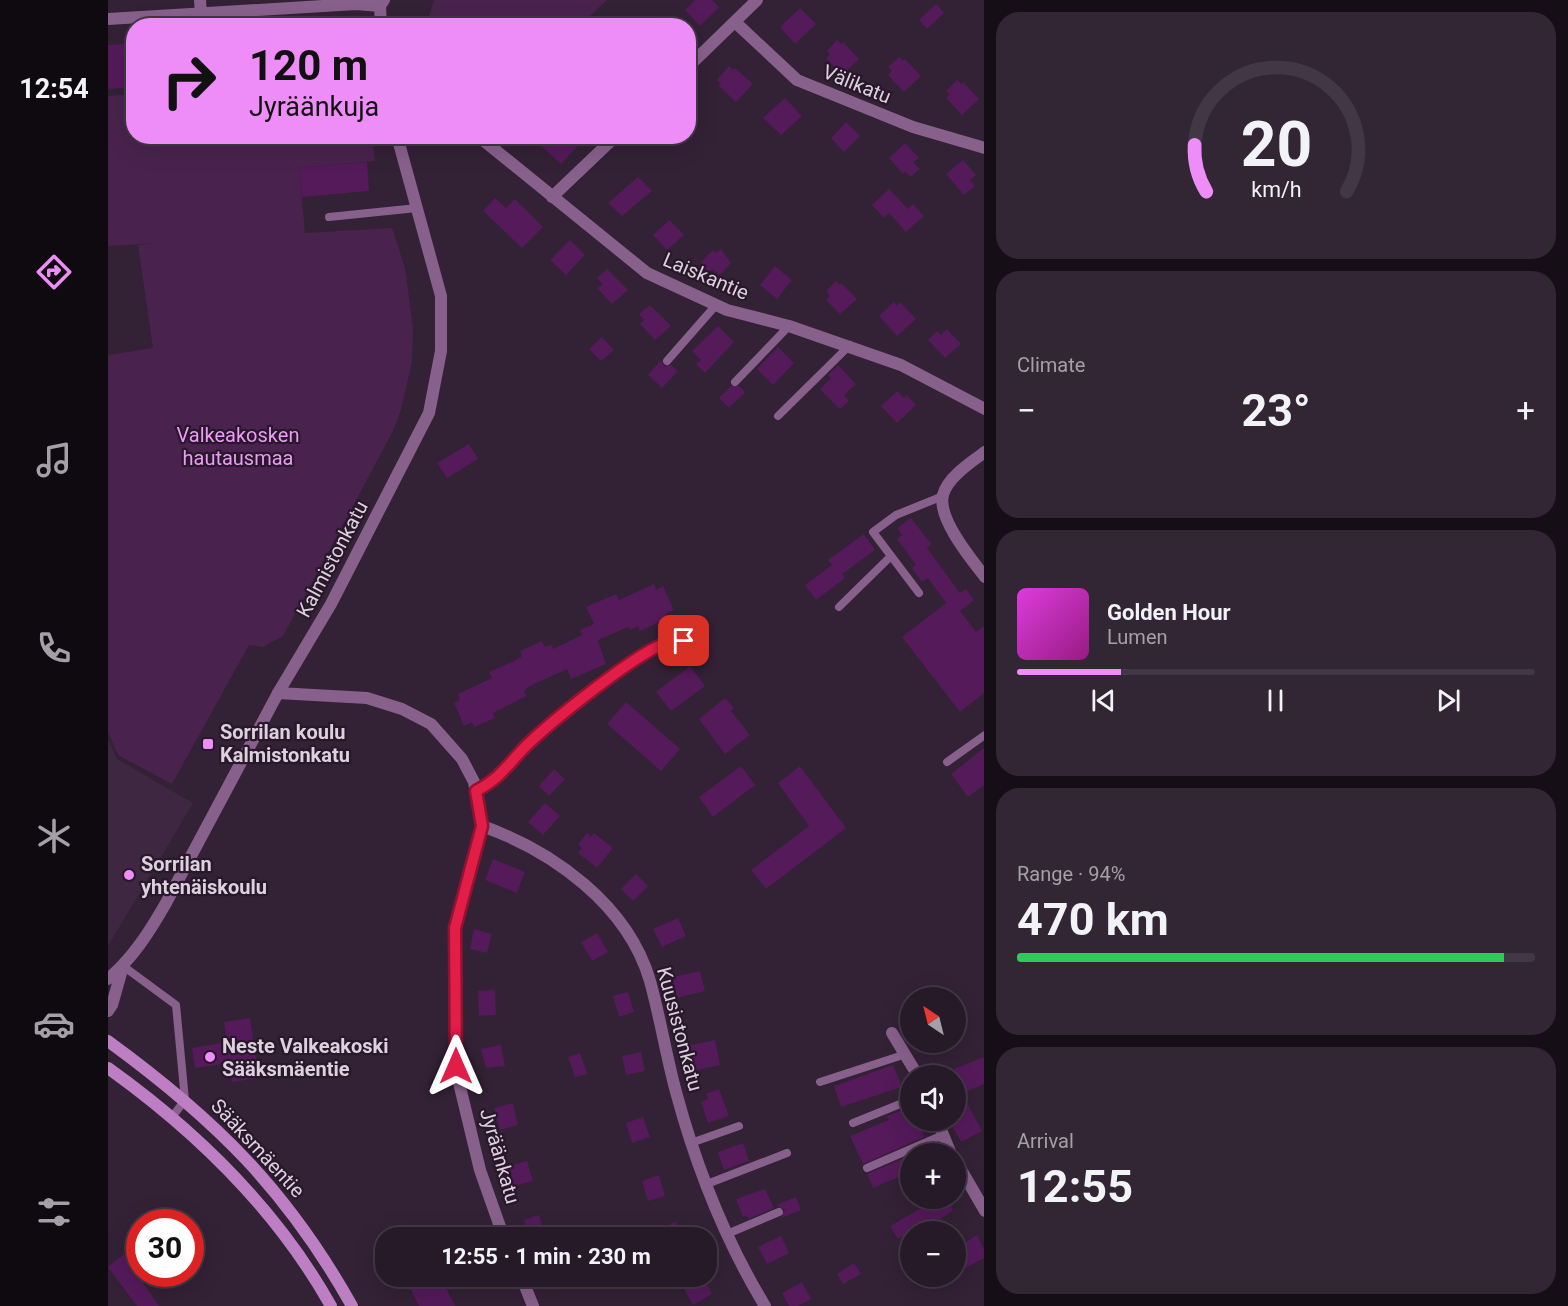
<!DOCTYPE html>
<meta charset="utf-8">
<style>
body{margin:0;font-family:Roboto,sans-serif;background:#322634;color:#f1f3f6;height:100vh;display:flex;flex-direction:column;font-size:22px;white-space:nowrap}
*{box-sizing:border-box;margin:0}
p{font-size:20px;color:#a4a0a8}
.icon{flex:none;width:33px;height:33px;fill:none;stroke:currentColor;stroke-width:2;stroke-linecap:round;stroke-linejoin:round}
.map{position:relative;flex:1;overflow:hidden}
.panel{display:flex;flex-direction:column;gap:12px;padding:12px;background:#150e16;width:584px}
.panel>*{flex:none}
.top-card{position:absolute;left:18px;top:18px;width:570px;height:126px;border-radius:24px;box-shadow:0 6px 24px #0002,0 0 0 2px #423845;background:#ee8cf8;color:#111;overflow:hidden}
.needle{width:39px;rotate:325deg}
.fabs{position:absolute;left:792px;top:987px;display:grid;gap:12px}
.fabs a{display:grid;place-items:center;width:66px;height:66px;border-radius:50%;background:#261928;box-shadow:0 6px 24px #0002,0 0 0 2px #423845;font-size:30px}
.speed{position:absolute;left:18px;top:1209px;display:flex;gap:12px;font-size:30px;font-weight:700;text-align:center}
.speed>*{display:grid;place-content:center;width:78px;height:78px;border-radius:50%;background:#261928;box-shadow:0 6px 24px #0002,0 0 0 2px #423845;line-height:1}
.speed .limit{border:9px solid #d22;background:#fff;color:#111}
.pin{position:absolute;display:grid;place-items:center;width:51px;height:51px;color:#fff;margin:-26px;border-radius:12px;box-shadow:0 3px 9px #0006}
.me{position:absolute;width:66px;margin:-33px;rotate:0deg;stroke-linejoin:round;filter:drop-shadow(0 0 4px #0008)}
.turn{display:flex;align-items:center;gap:21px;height:126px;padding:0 24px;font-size:27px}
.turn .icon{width:78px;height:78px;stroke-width:2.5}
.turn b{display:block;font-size:42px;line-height:51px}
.big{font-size:45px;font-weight:700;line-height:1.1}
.panel .tile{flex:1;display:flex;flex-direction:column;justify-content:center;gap:9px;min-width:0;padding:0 21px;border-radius:24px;background:#322634}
.panel .dial{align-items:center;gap:0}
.dial svg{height:156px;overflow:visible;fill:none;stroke:#423845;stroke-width:7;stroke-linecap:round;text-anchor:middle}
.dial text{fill:#f1f3f6;stroke:none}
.song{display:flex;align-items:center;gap:18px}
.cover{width:72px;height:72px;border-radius:9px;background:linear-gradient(135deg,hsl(300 70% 55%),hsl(310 70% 35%))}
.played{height:6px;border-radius:3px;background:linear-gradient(90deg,#ee8cf8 20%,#423845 20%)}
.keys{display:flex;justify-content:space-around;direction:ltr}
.heat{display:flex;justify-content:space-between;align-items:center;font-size:33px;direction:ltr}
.charge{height:9px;border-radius:4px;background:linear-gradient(90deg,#34c759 94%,#423845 0)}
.trip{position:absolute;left:267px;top:1227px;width:342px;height:60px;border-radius:24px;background:#261928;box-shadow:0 6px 24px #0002,0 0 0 2px #423845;font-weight:700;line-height:60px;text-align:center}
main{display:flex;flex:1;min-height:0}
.dock{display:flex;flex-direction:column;width:108px;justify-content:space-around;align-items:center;background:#0f0a10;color:#a4a0a8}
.dock .icon{width:42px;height:42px}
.dock .on{color:#ee8cf8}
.dock b{font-size:27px;color:#f1f3f6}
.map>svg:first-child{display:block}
.built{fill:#3e2741}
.green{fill:#49234d}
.building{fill:#541a5a}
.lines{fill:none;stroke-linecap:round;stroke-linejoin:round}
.service{stroke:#88608c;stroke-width:8}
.minor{stroke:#88608c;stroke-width:12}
.tertiary{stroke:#88608c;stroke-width:12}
.secondary{stroke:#be7ec4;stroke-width:12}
.route-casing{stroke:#92132f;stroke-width:15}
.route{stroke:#e11d48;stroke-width:10}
.poi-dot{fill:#ee8cf8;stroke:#29172b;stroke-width:2}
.labels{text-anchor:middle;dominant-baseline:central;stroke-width:4.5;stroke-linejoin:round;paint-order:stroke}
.street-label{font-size:20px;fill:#ddd1de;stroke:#29172b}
.park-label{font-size:20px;fill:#ed9bf6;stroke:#29172b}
.poi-label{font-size:20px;font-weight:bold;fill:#ddd1de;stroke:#29172b;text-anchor:start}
</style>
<main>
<nav class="dock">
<b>12:54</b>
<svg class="icon on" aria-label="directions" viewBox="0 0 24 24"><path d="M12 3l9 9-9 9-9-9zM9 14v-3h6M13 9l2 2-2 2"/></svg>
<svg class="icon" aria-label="music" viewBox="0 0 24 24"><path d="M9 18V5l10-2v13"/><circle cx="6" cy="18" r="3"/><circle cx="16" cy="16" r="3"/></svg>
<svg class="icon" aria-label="phone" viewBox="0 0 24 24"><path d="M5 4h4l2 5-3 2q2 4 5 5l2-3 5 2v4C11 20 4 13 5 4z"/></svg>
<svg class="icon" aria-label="climate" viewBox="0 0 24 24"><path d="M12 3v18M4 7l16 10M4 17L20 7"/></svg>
<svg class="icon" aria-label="car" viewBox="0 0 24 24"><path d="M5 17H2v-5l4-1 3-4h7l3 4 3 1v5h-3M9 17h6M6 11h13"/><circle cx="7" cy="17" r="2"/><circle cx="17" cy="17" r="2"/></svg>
<svg class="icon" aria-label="filters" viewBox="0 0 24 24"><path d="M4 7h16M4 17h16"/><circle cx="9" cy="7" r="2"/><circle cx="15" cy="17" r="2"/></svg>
</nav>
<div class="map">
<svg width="877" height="1306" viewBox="0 0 877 1306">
<rect width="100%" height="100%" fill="#332135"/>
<polygon class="built" points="0,739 9,759 85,803 0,946"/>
<g class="green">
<polygon points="326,0 499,0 472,25 323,25 321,16"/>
<polygon points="25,94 26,136 83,137 84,144 157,136 264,137 267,161 191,168 197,233 284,228 297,268 305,328 304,362 293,410 285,431 175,636 155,647 141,645 64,784 10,755 0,732 0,355 45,348 30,245 49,243 0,246 0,96"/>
</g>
<g class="building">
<polygon points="587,0 604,0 611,7 592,26 577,10"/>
<polygon points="828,4 836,13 819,29 811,20"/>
<polygon points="692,8 708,24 687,44 672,27"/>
<polygon points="729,40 733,44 735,42 751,59 734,75 718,58 722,55 719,51"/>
<polygon points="26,43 26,87 0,89 0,45"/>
<polygon points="791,57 795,61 797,59 813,76 796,92 780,75 784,71 780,67"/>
<polygon points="621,66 625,70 627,68 645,84 628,102 611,86 613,84 609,80"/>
<polygon points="849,80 853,84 855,82 871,99 854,115 838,98 842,95 838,91"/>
<polygon points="677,98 694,116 673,135 655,118"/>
<polygon points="738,122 752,136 736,152 723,138"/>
<polygon points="437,136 479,136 453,164 430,143"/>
<polygon points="797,143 811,158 805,162 812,169 803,177 798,172 795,174 781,158"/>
<polygon points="855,160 868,175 862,180 867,186 856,195 838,174"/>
<polygon points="259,162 261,191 194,197 191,168"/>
<polygon points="530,177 544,191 514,216 500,203"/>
<polygon points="781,189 800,209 805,204 816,216 798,232 781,213 776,218 764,205"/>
<polygon points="387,198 398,208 407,199 435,227 414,248 375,211"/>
<polygon points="561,220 576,235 559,250 545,235"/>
<polygon points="462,240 477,255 458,275 442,260"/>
<polygon points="613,249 623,263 612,275 604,269 601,272 592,263 605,250 608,253"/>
<polygon points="667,266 684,280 669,299 652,285"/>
<polygon points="499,269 520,290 504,304 489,288 494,284 489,278"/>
<polygon points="728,281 731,285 733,283 749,299 732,314 718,300 722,296 718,291"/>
<polygon points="786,302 789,306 792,302 808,319 789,336 771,316"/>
<polygon points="542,305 563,326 547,340 532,324 536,320 531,314"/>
<polygon points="610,326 626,342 597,373 588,364 593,360 584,351"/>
<polygon points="839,329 853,344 837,358 820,340 829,331 833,335"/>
<polygon points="494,337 506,350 493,361 481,349"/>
<polygon points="670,347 686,363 665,385 649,369"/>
<polygon points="553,360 556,366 563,365 570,371 554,388 540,375"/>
<polygon points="730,365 748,384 736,395 741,401 732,409 712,389 723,378 720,375"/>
<polygon points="623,386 631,386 637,392 621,408 611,398"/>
<polygon points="789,391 796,398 799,395 808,405 789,423 773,406"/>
<polygon points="361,444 370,459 339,478 329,463"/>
<polygon points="803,518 823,544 819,548 852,593 858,589 866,600 852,611 868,632 876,626 876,693 852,712 794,637 838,603 820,578 814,582 804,568 808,565 789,539 794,535 789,528"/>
<polygon points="756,534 767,550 734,574 737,578 708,600 697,585 724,565 720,560"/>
<polygon points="546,584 548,590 555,586 566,610 558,613 560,618 532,631 530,626 522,630 520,627 492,639 490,641 498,664 463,679 459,669 422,686 416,691 418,696 385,713 387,718 366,727 364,722 356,726 346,703 352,700 350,694 384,678 381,672 408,660 414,656 412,651 434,641 437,647 443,644 445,649 474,635 472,630 486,624 478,607 508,594 511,600"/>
<polygon points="582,666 597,686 563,711 548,692"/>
<polygon points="617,698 626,708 623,711 642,735 617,754 591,719"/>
<polygon points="518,702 572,749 553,771 499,724"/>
<polygon points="876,748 876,785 860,797 843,774"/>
<polygon points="633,766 647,785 605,817 591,797"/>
<polygon points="692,766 738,828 658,889 643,870 701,826 670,783"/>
<polygon points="446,769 457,779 441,796 431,786"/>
<polygon points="437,803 452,816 435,835 420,822"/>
<polygon points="479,833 483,837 486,833 505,848 489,868 470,853 474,848 470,844"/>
<polygon points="385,859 417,872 409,893 377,880"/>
<polygon points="528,874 540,886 525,901 513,889"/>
<polygon points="570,918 578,936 554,947 545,929"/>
<polygon points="366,929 384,934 379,953 362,949"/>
<polygon points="489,933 500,952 484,961 473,942"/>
<polygon points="592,971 597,991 569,998 565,977"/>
<polygon points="387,990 388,1015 371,1016 370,991"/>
<polygon points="520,992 526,1012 511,1017 505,996"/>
<polygon points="142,1018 151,1078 124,1082 121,1063 87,1068 84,1048 119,1042 116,1022"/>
<polygon points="607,1040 612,1065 585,1071 580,1046"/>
<polygon points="393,1045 397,1066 378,1068 373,1049"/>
<polygon points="533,1052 537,1071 518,1075 514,1056"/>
<polygon points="472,1053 479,1074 467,1077 460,1057"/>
<polygon points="876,1057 876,1084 855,1093 846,1069"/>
<polygon points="785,1065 794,1087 733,1107 726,1086"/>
<polygon points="848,1082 874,1131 853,1142 843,1124 848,1122"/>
<polygon points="611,1089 621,1116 600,1123 593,1102 600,1099 598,1094"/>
<polygon points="405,1103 410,1125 392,1130 386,1108"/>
<polygon points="797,1109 799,1112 802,1111 802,1120 811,1120 816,1137 755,1164 742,1136 781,1120 779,1116"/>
<polygon points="535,1117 542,1137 524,1143 518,1123"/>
<polygon points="635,1143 641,1161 616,1170 610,1152"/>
<polygon points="802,1156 802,1172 765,1188 759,1174"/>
<polygon points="419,1161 425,1181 406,1186 401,1166"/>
<polygon points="551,1175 557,1196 540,1201 534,1181"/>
<polygon points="657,1189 666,1208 640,1219 639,1215 635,1217 628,1199"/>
<polygon points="688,1197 693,1210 673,1218 677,1210 668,1205"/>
<polygon points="830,1198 838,1198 845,1211 821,1226 819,1223 790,1239 782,1226"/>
<polygon points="431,1215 437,1234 421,1238 416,1220"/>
<polygon points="568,1221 576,1238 536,1238"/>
<polygon points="869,1235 876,1249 876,1258 848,1273 848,1248"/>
<polygon points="673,1236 681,1253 659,1264 650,1247"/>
<polygon points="22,1253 29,1263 24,1266 28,1273 51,1306 29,1306 0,1267 16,1254 17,1257"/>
<polygon points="746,1263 753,1274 735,1284 729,1274"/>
<polygon points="296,1276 332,1276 347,1306 311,1306"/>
<polygon points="437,1276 474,1276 443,1290"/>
<polygon points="595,1276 604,1294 585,1305 575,1287"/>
<polygon points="694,1282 703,1299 690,1306 681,1306 674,1293"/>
</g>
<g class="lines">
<g class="service">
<polyline points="221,217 309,208"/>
<polyline points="559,361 608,305"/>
<polyline points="627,382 681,326"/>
<polyline points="670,416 742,345"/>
<polyline points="811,593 765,532 788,515 835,496"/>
<polyline points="731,607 783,556"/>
<polyline points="839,762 877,735"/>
<polyline points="15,966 68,1005 77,1100 64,1117"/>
<polyline points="712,1082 798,1054"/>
<polyline points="745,1123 802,1100"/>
<polyline points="583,1143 631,1126"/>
<polyline points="759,1168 835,1135"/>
<polyline points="599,1184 679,1153"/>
<polyline points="619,1234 671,1212"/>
</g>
<g class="minor">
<polyline points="92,0 93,14"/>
<polyline points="0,19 248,4 272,6"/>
<polyline points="627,22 689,80 805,127 877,148"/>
<polyline points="580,67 649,0"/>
<polyline points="370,136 539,273 619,310 681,326 793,365 877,409"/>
<polyline points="444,197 508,136"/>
<path d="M877,452C863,462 839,478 835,495C829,518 863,559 877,577"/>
<polyline points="170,693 259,698 294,709 323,724 354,759 366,782 374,826 347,928 347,1066 372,1170 396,1238"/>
<path d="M368,791C394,777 399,766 419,746C448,716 520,659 559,643C568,639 581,641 591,640"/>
<path d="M374,826C445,851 520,905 542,981C552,1017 558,1055 568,1092C588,1166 617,1240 657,1306"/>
<polyline points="784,1033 810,1076"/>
<polyline points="829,1120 843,1154"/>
<polyline points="848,1161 877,1211"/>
<polyline points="413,1276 425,1306"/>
</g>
<g class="tertiary">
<polyline points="273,26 272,6 276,0"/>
<path d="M0,979C25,958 42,931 58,903L170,693L223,604L321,413L333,351V296L289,136"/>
<polyline points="0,1011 4,1005 15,966"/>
</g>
<g class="secondary">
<path d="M0,1041C107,1119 179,1190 244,1306"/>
<path d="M0,1068C88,1131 169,1210 223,1306"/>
</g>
</g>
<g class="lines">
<g class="route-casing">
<path id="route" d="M348,1066L347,928L374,826L368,791C394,777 399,765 419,745C442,723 533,648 562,642C566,641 571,641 576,641"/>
</g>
<use href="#route" class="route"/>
</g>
<g class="poi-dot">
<rect x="94" y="738" width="12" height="12" rx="3"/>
<circle cx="21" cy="875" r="6"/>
<circle cx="102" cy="1057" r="6"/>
</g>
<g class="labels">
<g class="street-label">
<text transform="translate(749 84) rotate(22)">Välikatu</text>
<text transform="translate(598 276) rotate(23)">Laiskantie</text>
<text transform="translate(224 559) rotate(-62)">Kalmistonkatu</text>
<text transform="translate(572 1029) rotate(75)">Kuusistonkatu</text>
<text transform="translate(150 1148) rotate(47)">Sääksmäentie</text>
<text transform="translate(392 1156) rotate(74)">Jyräänkatu</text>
</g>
<g class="park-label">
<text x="130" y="435">Valkeakosken<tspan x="130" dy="23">hautausmaa</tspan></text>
</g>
<g class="poi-label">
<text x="112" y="732">Sorrilan koulu<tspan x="112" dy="23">Kalmistonkatu</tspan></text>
<text x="33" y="864">Sorrilan<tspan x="33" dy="23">yhtenäiskoulu</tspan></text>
<text x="114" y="1046">Neste Valkeakoski<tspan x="114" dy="23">Sääksmäentie</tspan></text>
</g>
</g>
</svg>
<div class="fabs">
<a><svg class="needle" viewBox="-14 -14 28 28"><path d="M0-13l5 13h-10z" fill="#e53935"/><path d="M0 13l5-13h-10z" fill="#a4a0a8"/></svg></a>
<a><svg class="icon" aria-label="sound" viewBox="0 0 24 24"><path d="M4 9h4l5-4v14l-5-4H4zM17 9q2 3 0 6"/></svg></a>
<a>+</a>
<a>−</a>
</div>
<div class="speed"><div class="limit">30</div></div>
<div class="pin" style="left:576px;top:641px;background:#d93025"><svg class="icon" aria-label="arrive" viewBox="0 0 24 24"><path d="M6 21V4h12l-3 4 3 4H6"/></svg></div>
<svg class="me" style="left:348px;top:1066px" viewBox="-20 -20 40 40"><path d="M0-17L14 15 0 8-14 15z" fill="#e11d48" stroke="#fff" stroke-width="4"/></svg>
<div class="trip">12:55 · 1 min · 230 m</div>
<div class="top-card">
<div class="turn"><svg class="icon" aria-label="right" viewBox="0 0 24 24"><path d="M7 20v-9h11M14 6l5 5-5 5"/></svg><div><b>120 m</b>Jyräänkuja</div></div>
</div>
</div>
<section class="panel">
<div class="tile dial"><svg viewBox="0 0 100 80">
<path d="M14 69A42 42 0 1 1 86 69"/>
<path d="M14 69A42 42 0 0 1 8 45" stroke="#ee8cf8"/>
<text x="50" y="56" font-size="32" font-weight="700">20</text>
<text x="50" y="72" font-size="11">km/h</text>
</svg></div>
<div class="tile"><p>Climate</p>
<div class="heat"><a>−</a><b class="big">23°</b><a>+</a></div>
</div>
<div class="tile">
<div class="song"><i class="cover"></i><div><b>Golden Hour</b><p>Lumen</p></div></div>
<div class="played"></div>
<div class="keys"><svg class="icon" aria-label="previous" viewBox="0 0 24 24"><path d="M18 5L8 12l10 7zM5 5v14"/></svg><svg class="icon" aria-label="pause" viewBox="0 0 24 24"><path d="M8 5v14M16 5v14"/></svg><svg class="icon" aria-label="next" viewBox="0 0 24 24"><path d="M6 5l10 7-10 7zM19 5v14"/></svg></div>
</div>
<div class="tile"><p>Range · 94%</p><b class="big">470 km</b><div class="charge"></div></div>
<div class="tile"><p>Arrival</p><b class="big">12:55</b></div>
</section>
</main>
